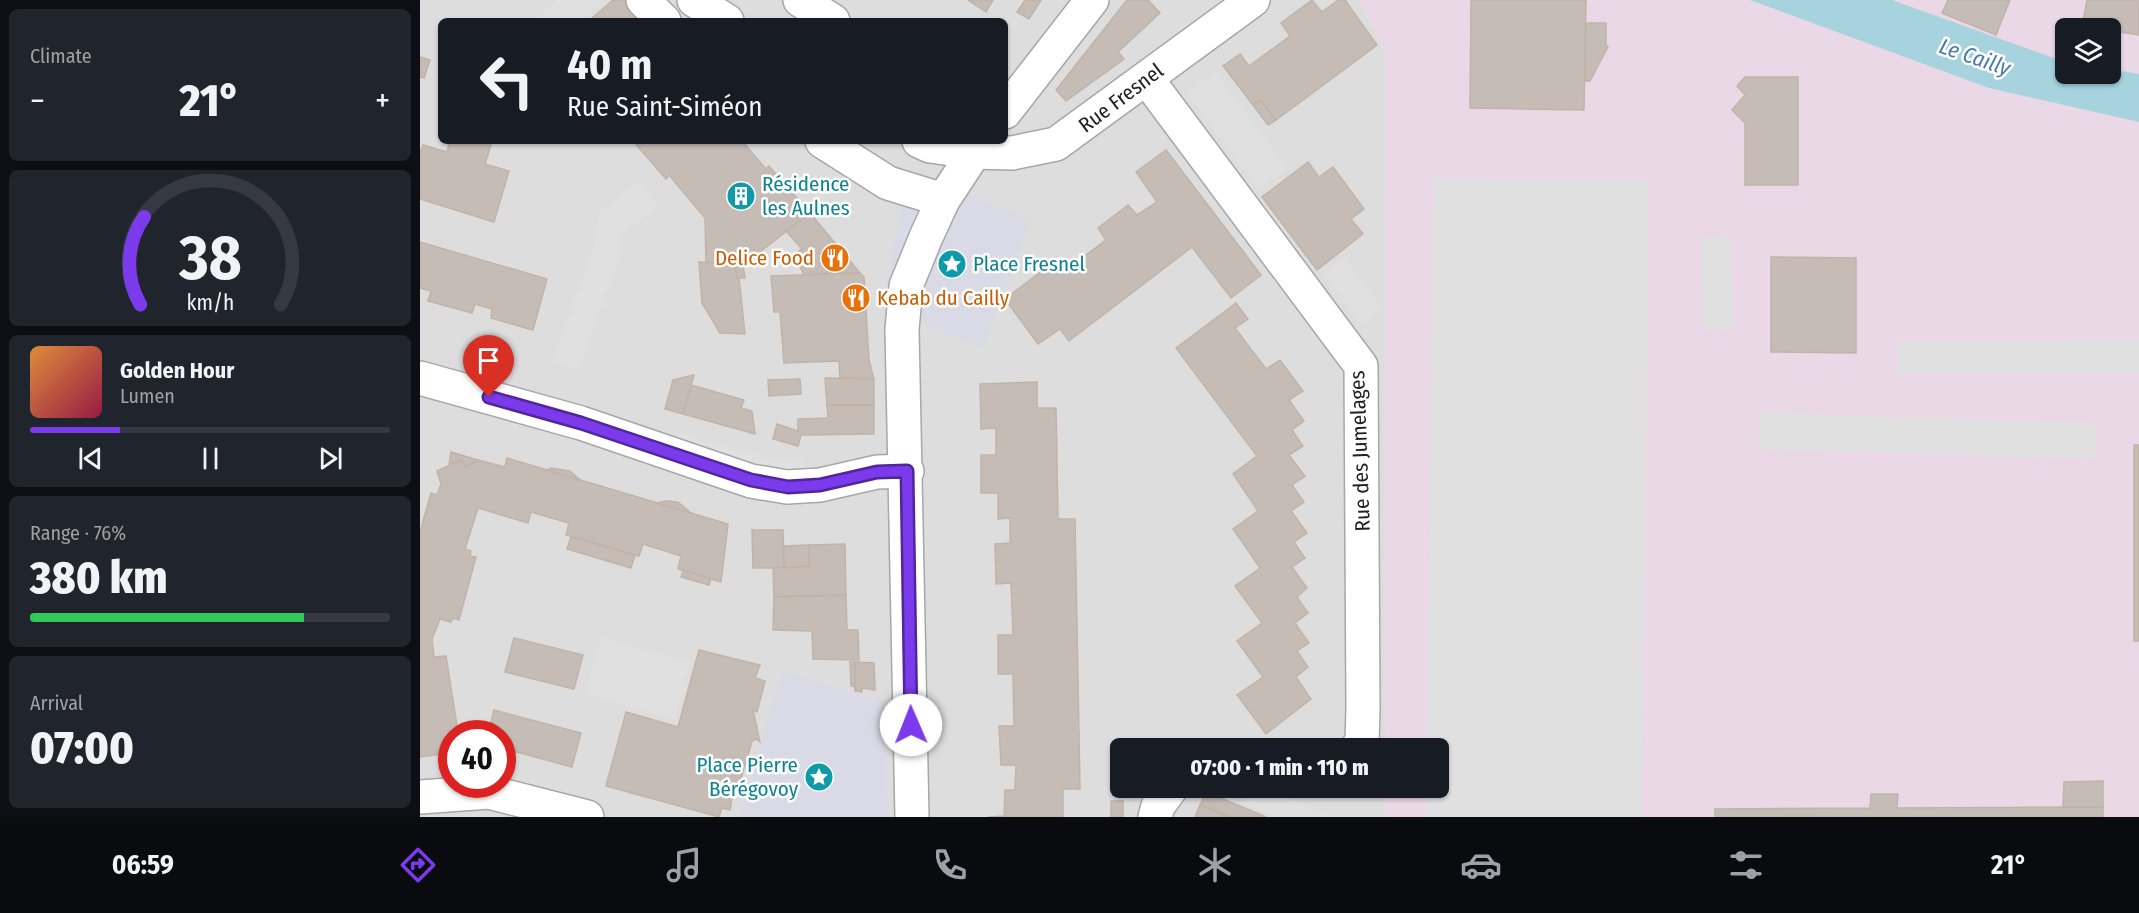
<!DOCTYPE html>
<meta charset="utf-8">
<style>
body{margin:0;font-family:"Fira Sans Condensed",sans-serif;background:#20242c;color:#f1f3f6;height:100vh;display:flex;flex-direction:column;font-size:22px;white-space:nowrap}
*{box-sizing:border-box;margin:0}
p{font-size:20px;color:#9ea1a6}
.icon{flex:none;width:33px;height:33px;fill:none;stroke:currentColor;stroke-width:2;stroke-linecap:round;stroke-linejoin:round}
.map{position:relative;flex:1;overflow:hidden}
.drawer{display:flex;flex-direction:column;gap:9px;padding:9px;background:#0d0f14;width:420px}
.drawer>*{flex:none}
.top-card{position:absolute;left:18px;top:18px;width:570px;height:126px;border-radius:9px;box-shadow:0 2px 4px #0004;background:#171b24;color:#f1f3f6;overflow:hidden}
.controls{position:absolute;left:1635px;top:18px;display:grid;gap:12px}
.controls a{display:grid;place-items:center;width:66px;height:66px;border-radius:9px;background:#171b24;box-shadow:0 2px 4px #0004;font-size:30px}
.speed{position:absolute;left:18px;top:720px;display:flex;gap:12px;font-size:30px;font-weight:700;text-align:center}
.speed>*{display:grid;place-content:center;width:78px;height:78px;border-radius:50%;background:#171b24;box-shadow:0 2px 4px #0004;line-height:1}
.speed .limit{border:9px solid #d22;background:#fff;color:#111}
.pin{position:absolute;display:grid;place-items:center;width:51px;height:51px;color:#fff;margin:-62px -26px;border-radius:50% 50% 50% 0;rotate:-45deg;box-shadow:0 0 6px #0007}
.pin .icon{rotate:45deg}
.me{position:absolute;width:66px;margin:-33px;rotate:359deg;stroke-linejoin:round;filter:drop-shadow(0 0 4px #0008)}
.turn{display:flex;align-items:center;gap:21px;height:126px;padding:0 30px;font-size:27px}
.turn .icon{width:78px;height:78px;stroke-width:2.5}
.turn b{display:block;font-size:42px;line-height:51px}
.big{font-size:45px;font-weight:800;line-height:1.1}
.drawer .card{flex:1;display:flex;flex-direction:column;justify-content:center;gap:9px;min-width:0;padding:0 21px;border-radius:9px;background:#20242c}
.drawer .dial{align-items:center;gap:0}
.dial svg{height:156px;overflow:visible;fill:none;stroke:#363941;stroke-width:7;stroke-linecap:round;text-anchor:middle}
.dial text{fill:#f1f3f6;stroke:none}
.song{display:flex;align-items:center;gap:18px}
.cover{width:72px;height:72px;border-radius:9px;background:linear-gradient(135deg,hsl(30 70% 55%),hsl(340 70% 35%))}
.played{height:6px;border-radius:3px;background:linear-gradient(90deg,#7c3aed 25%,#363941 25%)}
.keys{display:flex;justify-content:space-around;direction:ltr}
.heat{display:flex;justify-content:space-between;align-items:center;font-size:33px;direction:ltr}
.charge{height:9px;border-radius:4px;background:linear-gradient(90deg,#34c759 76%,#363941 0)}
.trip{position:absolute;left:690px;top:738px;width:339px;height:60px;border-radius:9px;background:#171b24;box-shadow:0 2px 4px #0004;font-weight:800;line-height:60px;text-align:center}
.tab-bar{display:flex;height:96px;justify-content:space-around;align-items:center;background:#090b0e;color:#9ea1a6}
.tab-bar .icon{width:42px;height:42px}
.tab-bar .selected{color:#7c3aed}
.tab-bar b{font-size:27px;color:#f1f3f6}
main{display:flex;flex:1;min-height:0}
.map>svg:first-child{display:block}
.residential{fill:#dedddd;fill-rule:evenodd}
.industrial{fill:#ead8e7;fill-rule:evenodd}
.parking{fill:#e0e0e0}
.plaza{fill:#dadae6}
.water{fill:#a6d3de}
.building{fill:#c5bcb5;stroke:#c2b3a8;stroke-width:1.5}
.lines{fill:none;stroke-linecap:round;stroke-linejoin:round}
.minor-casing{stroke:#a7a7a7;stroke-width:36}
.minor{stroke:#fff;stroke-width:33}
.route-casing{stroke:#51269a;stroke-width:15}
.route{stroke:#7c3aed;stroke-width:10}
.labels{text-anchor:middle;dominant-baseline:central;stroke-width:5;stroke-linejoin:round;paint-order:stroke}
.street-label{font-size:21px;fill:#202020;stroke:#fff}
.culture-label{font-size:21px;fill:#0d838f;stroke:#fff;text-anchor:start}
.food-label{font-size:21px;fill:#c56008;stroke:#fff;text-anchor:end}
.water-label{font-size:22px;font-style:italic;fill:#477aa9;stroke:#fff}
</style>
<main>
<section class="drawer">
<div class="card"><p>Climate</p>
<div class="heat"><a>−</a><b class="big">21°</b><a>+</a></div>
</div>
<div class="card dial"><svg viewBox="0 0 100 80">
<path d="M14 69A42 42 0 1 1 86 69"/>
<path d="M14 69A42 42 0 0 1 16 24" stroke="#7c3aed"/>
<text x="50" y="56" font-size="32" font-weight="700">38</text>
<text x="50" y="72" font-size="11">km/h</text>
</svg></div>
<div class="card">
<div class="song"><i class="cover"></i><div><b>Golden Hour</b><p>Lumen</p></div></div>
<div class="played"></div>
<div class="keys"><svg class="icon" aria-label="previous" viewBox="0 0 24 24"><path d="M18 5L8 12l10 7zM5 5v14"/></svg><svg class="icon" aria-label="pause" viewBox="0 0 24 24"><path d="M8 5v14M16 5v14"/></svg><svg class="icon" aria-label="next" viewBox="0 0 24 24"><path d="M6 5l10 7-10 7zM19 5v14"/></svg></div>
</div>
<div class="card"><p>Range · 76%</p><b class="big">380 km</b><div class="charge"></div></div>
<div class="card"><p>Arrival</p><b class="big">07:00</b></div>
</section>
<div class="map">
<svg width="1719" height="817" viewBox="0 0 1719 817">
<rect width="100%" height="100%" fill="#f0ede6"/>
<path class="residential" d="M0,0H939L965,51V748H700V788H965V817H0ZM21,21H585V141H21ZM32,734H82V784H32Z"/>
<path class="industrial" d="M939,0H1719V817H965V788H1018V748H965V51ZM1646,28H1690V74H1646Z"/>
<g class="parking">
<polygon points="137,0 186,0 162,21 113,21"/>
<polygon points="795,72 867,168 838,189 767,93"/>
<polygon points="1013,179 1228,180 1222,817 1006,817 1006,788 1018,788 1018,748 1007,748"/>
<polygon points="218,181 238,207 199,235 201,251 159,371 133,362 175,242 178,214"/>
<polygon points="1311,237 1314,329 1283,330 1281,238"/>
<polygon points="924,258 963,310 942,325 904,274"/>
<polygon points="1719,340 1719,373 1477,374 1477,341"/>
<polygon points="1340,413 1675,423 1674,459 1339,449"/>
<polygon points="260,433 348,458 384,459 384,470 346,470 256,446"/>
<polygon points="181,637 271,662 255,719 165,694"/>
<polygon points="829,788 844,788 912,817 856,817 822,803"/>
</g>
<g class="plaza">
<polygon points="489,171 611,220 563,347 461,308"/>
<polygon points="362,672 465,701 467,817 320,817"/>
</g>
<polygon class="water" points="1330,0 1472,0 1645,62 1646,74 1690,74 1691,69 1719,74 1719,122 1569,88"/>
<g class="building">
<polygon points="193,0 208,0 226,21 169,21"/>
<polygon points="548,0 573,0 566,12"/>
<polygon points="605,0 621,0 609,19 597,12"/>
<polygon points="707,0 728,0 740,13 698,52 704,59 646,101 636,90"/>
<polygon points="892,0 902,12 918,0 925,0 957,45 856,120 840,100 833,105 803,66 820,54 829,66 870,36 861,23"/>
<polygon points="1051,0 1166,0 1164,110 1050,108"/>
<polygon points="1528,0 1590,0 1576,35 1522,13"/>
<polygon points="1667,0 1719,0 1719,35 1662,26"/>
<polygon points="1166,23 1186,23 1186,45 1188,47 1170,81 1165,81"/>
<polygon points="0,57 10,60 4,78 0,77"/>
<polygon points="1325,77 1378,77 1378,185 1325,185 1325,123 1312,110 1325,95 1317,86"/>
<polygon points="840,100 856,120 848,125 833,105"/>
<polygon points="30,141 72,141 65,164 89,171 74,222 0,199 0,153 3,145 27,152"/>
<polygon points="213,141 322,141 346,169 349,166 390,213 323,265 286,263 285,218 249,175 246,179"/>
<polygon points="746,150 841,275 811,298 772,247 649,341 640,329 618,344 585,299 636,260 644,271 686,240 678,228 708,205 717,215 737,202 716,172"/>
<polygon points="888,162 899,177 913,167 944,209 931,219 943,234 897,270 842,197"/>
<polygon points="390,213 440,273 384,275 374,254 382,249 366,231"/>
<polygon points="0,242 127,279 113,330 71,318 72,309 55,304 52,313 8,301 11,291 0,288"/>
<polygon points="1351,257 1436,258 1436,353 1351,352"/>
<polygon points="279,262 315,264 317,278 319,278 325,334 300,333 282,303"/>
<polygon points="315,264 323,265 325,278 317,278"/>
<polygon points="440,273 444,277 449,360 454,379 420,378 419,361 364,363 360,312 354,312 351,276"/>
<polygon points="816,303 828,319 815,328 846,369 860,360 883,391 869,400 884,421 872,430 883,446 869,455 885,476 872,485 884,502 871,511 887,533 874,542 885,558 872,567 887,588 877,597 888,613 875,623 889,643 877,651 888,667 876,677 891,699 846,734 817,695 843,677 817,641 842,623 815,586 840,568 813,529 838,511 813,474 837,456 756,348"/>
<polygon points="274,375 263,414 245,409 253,380"/>
<polygon points="405,378 454,379 454,405 407,405"/>
<polygon points="380,379 381,394 349,396 348,380"/>
<polygon points="617,382 617,408 636,408 638,519 655,519 660,789 643,789 643,817 568,817 584,816 585,790 595,790 596,765 581,765 579,726 594,726 593,674 578,674 578,635 593,635 591,583 576,584 575,544 590,543 590,518 578,519 578,493 561,493 561,455 576,455 576,428 561,429 560,384"/>
<polygon points="271,385 324,400 321,408 332,411 335,434 263,414"/>
<polygon points="407,405 454,405 454,434 381,435 378,446 353,439 357,424 378,431 378,419 408,418"/>
<rect x="1714" y="445" width="5" height="196"/>
<polygon points="31,452 58,460 45,467 42,460 29,464"/>
<polygon points="87,458 308,524 301,582 258,569 261,556 223,544 219,556 146,535 149,523 111,512 108,523 58,508 45,549 51,551 50,556 56,557 39,620 33,618 31,622 20,619 12,639 14,657 26,656 38,732 27,734 29,753 0,757 0,532 11,493 17,495 21,484 17,471 42,460 45,467 58,460 85,467"/>
<polygon points="131,468 150,471 160,480 127,470"/>
<polygon points="246,501 258,502 271,513 237,503"/>
<polygon points="332,530 363,530 364,568 333,568"/>
<polygon points="151,537 215,555 211,568 147,549"/>
<polygon points="425,544 426,595 354,597 353,568 389,566 389,545"/>
<polygon points="389,545 389,566 364,568 364,546"/>
<polygon points="264,570 291,579 289,585 261,577"/>
<polygon points="426,595 427,630 438,630 439,660 393,659 392,631 353,630 354,597"/>
<polygon points="94,638 163,655 154,689 85,672"/>
<polygon points="279,650 340,665 335,678 345,681 337,712 333,710 340,742 336,739 332,741 319,786 314,784 310,810 302,808 299,817 186,786 206,712 258,727"/>
<polygon points="430,662 435,662 435,687 431,686"/>
<polygon points="435,662 454,663 455,690 442,688 442,692 435,691"/>
<polygon points="74,710 161,733 152,767 82,748 82,734 68,734"/>
<polygon points="1683,781 1683,807 1643,807 1644,782"/>
<polygon points="786,792 846,817 809,817 780,805"/>
<polygon points="1451,794 1478,794 1477,808 1683,807 1683,817 1295,817 1295,809 1450,808"/>
<rect x="691" y="801" width="12" height="16"/>
<polygon points="780,805 809,817 775,817"/>
</g>
<g class="lines">
<g class="minor-casing">
<g id="minor">
<polyline points="223,0 244,21"/>
<polyline points="274,0 307,21"/>
<polyline points="380,0 413,21"/>
<polyline points="727,79 941,366 943,709 942,742 937,748"/>
<polyline points="585,112 672,0"/>
<polyline points="402,141 468,183 523,200"/>
<polyline points="499,141 510,146 553,152 592,153 636,144 833,0"/>
<polyline points="0,378 161,423 331,481 367,487 400,485 457,472 487,471"/>
<polyline points="0,797 69,792 167,817"/>
<polyline points="492,817 482,329 486,286 506,237 523,200 562,141"/>
<polyline points="735,817 738,806 751,788"/>
</g>
</g>
<use href="#minor" class="minor"/>
</g>
<g class="lines">
<g class="route-casing">
<polyline id="route" points="69,397 161,423 331,480 368,487 400,485 457,472 487,471 491,725"/>
</g>
<use href="#route" class="route"/>
</g>
<defs>
<g id="building-disc" transform="scale(1.5)"><circle r="9.5" fill="#0f9aa8" stroke="#fff"/><path d="M-4-6H4V6H1V3H-1V6H-4ZM-2.5-4.3h1.7v1.8h-1.7ZM.8-4.3h1.7v1.8H.8ZM-2.5-1h1.7V.8h-1.7ZM.8-1h1.7V.8H.8Z" fill="#fff"/></g>
<g id="restaurant-disc" transform="scale(1.5)"><circle r="9.5" fill="#e8710a" stroke="#fff"/><path d="M-5-6h1v4h1v-4h1v4h1v-4h1v5L-1.5 .5V6h-2V.5L-5-1ZM5-6V6H3V1.5H1.5Q1.5-4 5-6Z" fill="#fff"/></g>
<g id="sight-disc" transform="scale(1.5)"><circle r="9.5" fill="#0f9aa8" stroke="#fff"/><path d="M0-6L1.8-2.2L6-1.7L2.9 1.2L3.7 5.4L0 3.3L-3.7 5.4L-2.9 1.2L-6-1.7L-1.8-2.2Z" fill="#fff"/></g>
</defs>
<g fill-rule="evenodd">
<use href="#building-disc" x="321" y="196"/>
<use href="#restaurant-disc" x="415" y="258"/>
<use href="#sight-disc" x="532" y="264"/>
<use href="#restaurant-disc" x="436" y="298"/>
<use href="#sight-disc" x="399" y="777"/>
</g>
<g class="labels">
<g class="street-label">
<text transform="translate(701 98) rotate(-37)">Rue Fresnel</text>
<text transform="translate(940 451) rotate(-92)">Rue des Jumelages</text>
</g>
<g class="culture-label">
<text x="342" y="184">Résidence<tspan x="342" dy="24">les Aulnes</tspan></text>
<text x="553" y="264">Place Fresnel</text>
<text x="378" y="765" text-anchor="end">Place Pierre<tspan x="378" dy="24">Bérégovoy</tspan></text>
</g>
<g class="food-label">
<text x="394" y="258">Delice Food</text>
<text x="457" y="298" text-anchor="start">Kebab du Cailly</text>
</g>
<g class="water-label">
<text transform="translate(1555 57) rotate(19)">Le Cailly</text>
</g>
</g>
</svg>
<div class="controls">
<a><svg class="icon" aria-label="layers" viewBox="0 0 24 24"><path d="M12 4l9 5-9 5-9-5zM3 14l9 5 9-5"/></svg></a>
</div>
<div class="speed"><div class="limit">40</div></div>
<div class="pin" style="left:69px;top:397px;background:#d93025"><svg class="icon" aria-label="arrive" viewBox="0 0 24 24"><path d="M6 21V4h12l-3 4 3 4H6"/></svg></div>
<svg class="me" style="left:491px;top:725px" viewBox="-20 -20 40 40"><circle r="19" fill="#fff"/><path d="M0-13L10 11 0 6-10 11z" fill="#7c3aed"/></svg>
<div class="trip">07:00 · 1 min · 110 m</div>
<div class="top-card">
<div class="turn"><svg class="icon" aria-label="left" viewBox="0 0 24 24"><path d="M17 20v-9H6M10 6l-5 5 5 5"/></svg><div><b>40 m</b>Rue Saint-Siméon</div></div>
</div>
</div>
</main>
<nav class="tab-bar">
<b>06:59</b>
<svg class="icon selected" aria-label="directions" viewBox="0 0 24 24"><path d="M12 3l9 9-9 9-9-9zM9 14v-3h6M13 9l2 2-2 2"/></svg>
<svg class="icon" aria-label="music" viewBox="0 0 24 24"><path d="M9 18V5l10-2v13"/><circle cx="6" cy="18" r="3"/><circle cx="16" cy="16" r="3"/></svg>
<svg class="icon" aria-label="phone" viewBox="0 0 24 24"><path d="M5 4h4l2 5-3 2q2 4 5 5l2-3 5 2v4C11 20 4 13 5 4z"/></svg>
<svg class="icon" aria-label="climate" viewBox="0 0 24 24"><path d="M12 3v18M4 7l16 10M4 17L20 7"/></svg>
<svg class="icon" aria-label="car" viewBox="0 0 24 24"><path d="M5 17H2v-5l4-1 3-4h7l3 4 3 1v5h-3M9 17h6M6 11h13"/><circle cx="7" cy="17" r="2"/><circle cx="17" cy="17" r="2"/></svg>
<svg class="icon" aria-label="filters" viewBox="0 0 24 24"><path d="M4 7h16M4 17h16"/><circle cx="9" cy="7" r="2"/><circle cx="15" cy="17" r="2"/></svg>
<b>21°</b>
</nav>
